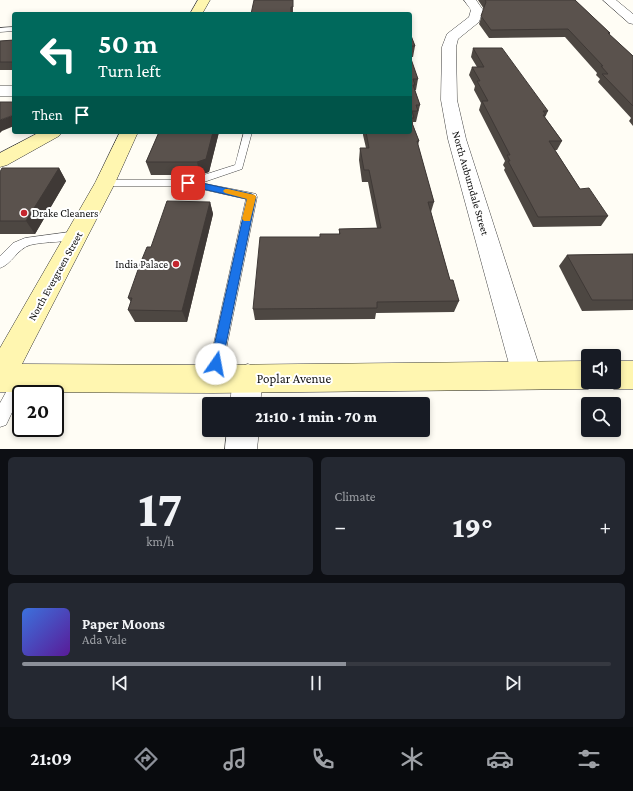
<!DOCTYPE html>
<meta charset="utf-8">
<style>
body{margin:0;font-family:"Crimson Pro",serif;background:#242831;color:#f1f3f6;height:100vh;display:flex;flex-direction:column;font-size:15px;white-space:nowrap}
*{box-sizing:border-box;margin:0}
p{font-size:13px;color:#9ea1a6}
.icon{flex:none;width:22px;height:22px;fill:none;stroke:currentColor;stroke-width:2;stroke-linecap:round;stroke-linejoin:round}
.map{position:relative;height:449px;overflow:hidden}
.panel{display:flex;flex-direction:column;gap:8px;padding:8px;background:#0d0f14;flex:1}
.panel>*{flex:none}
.banner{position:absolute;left:12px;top:12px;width:400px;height:122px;border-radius:4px;box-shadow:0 2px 6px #0003;background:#00695c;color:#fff;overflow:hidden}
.fabs{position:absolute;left:581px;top:349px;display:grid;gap:8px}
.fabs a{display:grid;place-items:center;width:40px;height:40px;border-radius:4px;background:#171b24;box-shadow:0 2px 6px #0003;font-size:20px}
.speed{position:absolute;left:12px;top:385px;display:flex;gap:8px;font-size:20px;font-weight:700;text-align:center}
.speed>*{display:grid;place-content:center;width:52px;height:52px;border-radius:50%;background:#171b24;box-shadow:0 2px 6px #0003;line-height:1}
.speed .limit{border:2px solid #111;border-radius:6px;background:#fff;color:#111}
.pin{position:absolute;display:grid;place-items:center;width:34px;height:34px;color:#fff;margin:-17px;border-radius:8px;box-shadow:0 2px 6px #0006}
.me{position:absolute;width:44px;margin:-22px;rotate:12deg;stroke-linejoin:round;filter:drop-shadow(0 0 3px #0008)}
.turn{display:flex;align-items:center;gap:14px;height:84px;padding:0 20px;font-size:18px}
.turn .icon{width:52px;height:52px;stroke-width:2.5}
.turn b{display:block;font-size:28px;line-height:34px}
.then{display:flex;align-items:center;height:38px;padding:0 20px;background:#0003;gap:8px;font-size:15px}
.big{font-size:30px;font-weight:800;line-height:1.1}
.panel .card{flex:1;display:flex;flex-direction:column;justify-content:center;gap:6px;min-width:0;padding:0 14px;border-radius:6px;background:#242831}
.panel .dial{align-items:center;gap:0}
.dial b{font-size:52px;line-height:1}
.song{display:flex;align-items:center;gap:12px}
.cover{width:48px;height:48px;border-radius:6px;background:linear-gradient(135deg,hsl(220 70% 55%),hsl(270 70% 35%))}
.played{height:4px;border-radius:2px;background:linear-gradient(90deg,#8c9099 55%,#363941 55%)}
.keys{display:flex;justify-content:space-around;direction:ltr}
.heat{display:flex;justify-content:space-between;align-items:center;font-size:22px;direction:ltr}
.panel .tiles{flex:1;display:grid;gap:8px;grid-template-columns:1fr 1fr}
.card:last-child{grid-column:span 2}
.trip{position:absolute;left:202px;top:397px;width:228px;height:40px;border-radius:4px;background:#171b24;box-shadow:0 2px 6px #0003;font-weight:800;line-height:40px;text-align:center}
.dock{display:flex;height:64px;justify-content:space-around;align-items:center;background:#090b0e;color:#9ea1a6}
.dock .icon{width:28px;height:28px}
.dock .selected{color:#8c9099}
.dock b{font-size:18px;color:#f1f3f6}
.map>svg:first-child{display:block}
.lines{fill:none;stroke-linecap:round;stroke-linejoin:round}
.lane-casing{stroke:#444;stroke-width:1}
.street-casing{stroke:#444;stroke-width:1}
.secondary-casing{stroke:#333;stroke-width:1}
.lane{fill:#fff;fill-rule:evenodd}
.street{fill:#fff;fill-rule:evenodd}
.secondary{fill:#fff6b0;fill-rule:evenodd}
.wall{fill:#4d4742}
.shaded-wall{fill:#3f3936}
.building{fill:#5a524d;stroke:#3f3936}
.route{fill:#1a73e8;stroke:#114b97}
.slow{fill:#f59e0b}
.poi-dot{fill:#c4262e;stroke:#fff;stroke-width:1.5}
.labels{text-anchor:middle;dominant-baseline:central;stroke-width:4;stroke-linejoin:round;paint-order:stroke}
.street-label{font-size:11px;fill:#111;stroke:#fff}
.poi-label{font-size:11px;fill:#111;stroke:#fff;text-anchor:start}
.near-street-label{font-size:13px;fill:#111;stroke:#fff}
</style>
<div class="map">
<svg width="633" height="449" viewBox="0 0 633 449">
<rect width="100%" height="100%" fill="#fffdf5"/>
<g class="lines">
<g class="lane-casing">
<g id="lane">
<polygon points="14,27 14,31 0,32 0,28"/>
<polygon points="244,132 252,132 242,169 201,183 252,193 256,194 257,197 220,379 218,384 213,386 208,384 206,379 246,199 188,186 105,186 100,183 105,180 188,180 235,165"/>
<path d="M77,231L81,232L83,235L81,238C65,243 47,241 30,245C17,249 12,264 0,268V256L13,243L25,238Z"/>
<polygon points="21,372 26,374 28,379 6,425 0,427 0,403 16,374"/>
</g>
</g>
<g class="street-casing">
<g id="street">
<polygon points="464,0 476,0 483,10 479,22 458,39 456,47 457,100 466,139 542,375 537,385 527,389 517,385 512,375 448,139 441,100 442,47 447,34 469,17 471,10"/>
<polygon points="603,0 616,0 633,14 633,24 629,23"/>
<rect x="0" y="86" width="14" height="10"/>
<polygon points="248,364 258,368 263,378 260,404 230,404 233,378 238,368"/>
<polygon points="227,430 259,430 257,449 225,449"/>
</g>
</g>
<g class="secondary-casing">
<g id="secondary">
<polygon points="198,0 210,0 202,14 190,14"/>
<polygon points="40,132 62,132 59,136 7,165 0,167 0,153"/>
<polygon points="120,132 138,132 115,183 22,364 213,365 588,361 588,382 600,382 598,385 588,389 213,393 0,392 0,348 95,183"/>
<polygon points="614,361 633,361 633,389 614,389 604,385 602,382 614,382"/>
</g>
</g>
<use href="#lane" class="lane"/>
<use href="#street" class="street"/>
<use href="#secondary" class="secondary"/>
</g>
<g class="wall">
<polygon points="293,0 293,14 251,14"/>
<polygon points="478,0 575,0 610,33 610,35 633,56 633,126 629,121 631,118 598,82 600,79 596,75 597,73 565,37 489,38 479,24 484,9"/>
<polygon points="410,33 415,46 413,57 410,57 418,79 416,90 415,90 420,105 416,122 413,122 413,125 419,141 418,145 434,202 431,212 450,280 459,301 454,312 376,313 375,319 255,320 253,309 320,237 339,234 339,229 377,228 368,182 362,182 359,160 360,148 366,148 363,135 363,132 410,132"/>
<polygon points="14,40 14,70 0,70 0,41"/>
<polygon points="473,48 548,111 545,117 562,141 557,150 555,150 580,189 608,216 601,226 533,227 504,170 505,168 503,165 505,161 479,110 481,103 474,90 475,86 469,75 472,67 477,67 471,57"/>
<polygon points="159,132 219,132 209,172 200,175 151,175 146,162"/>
<polygon points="59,168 66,181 35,234 0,234 0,172"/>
<polygon points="210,202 213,214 187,322 135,322 128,310 131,302 128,298 151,247"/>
<polygon points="633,254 633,310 582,311 559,266 567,255"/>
</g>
<g class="shaded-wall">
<polygon points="14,115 14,126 2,131 0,133 0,120"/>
<polygon points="213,132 219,132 209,172 200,175 197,162"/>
<polygon points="59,168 66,181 35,234 26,221"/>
<polygon points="210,202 213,214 187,322 182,311"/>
</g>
<g class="building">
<polygon points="254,0 293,0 293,7 291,7 291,14 251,14"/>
<polygon points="485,0 575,0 610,33 608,33 633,56 633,106 602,74 608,74 601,66 603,66 568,29 491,30 481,16 486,2"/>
<polygon points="410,33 415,46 410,46"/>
<polygon points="14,40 14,62 0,62 0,41"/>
<polygon points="473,48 502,48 548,111 543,111 546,115 543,115 562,141 549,141 580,189 589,188 608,216 538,217 508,161 510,161 507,155 510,155 482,101 488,101 477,81 480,81 472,67 484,67"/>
<polygon points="410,56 418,79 413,79 415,85 413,85 420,105 416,105 418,111 412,111 414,118 410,118 419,141 417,141 434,202 428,202 450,280 453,280 459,301 377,302 377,308 253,309 260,237 320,237 320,234 340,234 339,229 381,228 369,170 364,170 360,148 369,148 366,132 410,132"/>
<polygon points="0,102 14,102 14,115 0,120"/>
<polygon points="159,132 213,132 206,159 197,162 146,162"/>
<polygon points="2,168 59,168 26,221 0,221 0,172"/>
<polygon points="167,201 210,202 182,311 128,310 132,298 128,298 140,264 147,247 151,247"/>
<polygon points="633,254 633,300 592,300 567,255"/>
</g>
<polygon class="route" points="188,180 252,194 256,197 222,364 220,368 216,369 212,368 210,364 247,199 185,185 184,183"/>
<polygon class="slow" points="225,189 228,189 255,195 256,197 250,221 244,221 242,219 247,199 225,193 223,191"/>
<g class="poi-dot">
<circle cx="24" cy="213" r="4"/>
<circle cx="176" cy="264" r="4"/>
</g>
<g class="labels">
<g class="street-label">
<text transform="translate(471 183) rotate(74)">North Auburndale Street</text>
<text transform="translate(55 276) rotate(-61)">North Evergreen Street</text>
</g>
<g class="poi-label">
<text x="32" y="213">Drake Cleaners</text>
<text x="168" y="264" text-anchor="end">India Palace</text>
</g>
<g class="near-street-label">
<text x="294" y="378">Poplar Avenue</text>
</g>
</g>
</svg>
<div class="fabs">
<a><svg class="icon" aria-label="sound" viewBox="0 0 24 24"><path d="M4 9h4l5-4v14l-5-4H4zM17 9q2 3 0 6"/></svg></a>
<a><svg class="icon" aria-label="search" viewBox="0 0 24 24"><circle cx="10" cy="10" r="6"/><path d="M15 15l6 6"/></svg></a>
</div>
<div class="speed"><div class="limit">20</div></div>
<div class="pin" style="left:188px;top:183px;background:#d93025"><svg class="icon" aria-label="arrive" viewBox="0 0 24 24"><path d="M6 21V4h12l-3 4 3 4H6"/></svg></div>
<svg class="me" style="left:216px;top:364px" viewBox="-20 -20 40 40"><circle r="19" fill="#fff"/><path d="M0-13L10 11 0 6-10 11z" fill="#1a73e8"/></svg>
<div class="trip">21:10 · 1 min · 70 m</div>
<div class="banner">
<div class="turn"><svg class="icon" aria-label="left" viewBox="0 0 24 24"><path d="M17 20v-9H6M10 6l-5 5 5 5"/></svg><div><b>50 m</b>Turn left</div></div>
<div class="then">Then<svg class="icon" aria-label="arrive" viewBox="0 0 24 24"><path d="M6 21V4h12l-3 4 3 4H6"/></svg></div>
</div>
</div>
<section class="panel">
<div class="tiles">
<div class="card dial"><b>17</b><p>km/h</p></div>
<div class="card"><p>Climate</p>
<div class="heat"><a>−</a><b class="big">19°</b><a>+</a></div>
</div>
<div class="card">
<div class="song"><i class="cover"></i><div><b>Paper Moons</b><p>Ada Vale</p></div></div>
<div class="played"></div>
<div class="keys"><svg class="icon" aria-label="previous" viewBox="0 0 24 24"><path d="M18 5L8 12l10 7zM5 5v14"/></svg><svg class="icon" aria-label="pause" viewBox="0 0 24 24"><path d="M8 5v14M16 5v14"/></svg><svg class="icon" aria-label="next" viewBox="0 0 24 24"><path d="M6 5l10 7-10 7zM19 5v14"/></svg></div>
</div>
</div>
</section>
<nav class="dock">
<b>21:09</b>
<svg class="icon selected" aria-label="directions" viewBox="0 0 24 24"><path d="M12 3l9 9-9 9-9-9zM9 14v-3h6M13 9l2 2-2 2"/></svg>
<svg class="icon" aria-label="music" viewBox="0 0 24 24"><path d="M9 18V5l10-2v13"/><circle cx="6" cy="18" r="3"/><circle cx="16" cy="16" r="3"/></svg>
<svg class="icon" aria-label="phone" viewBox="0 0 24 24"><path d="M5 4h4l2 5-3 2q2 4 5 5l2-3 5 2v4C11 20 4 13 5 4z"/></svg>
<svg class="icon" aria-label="climate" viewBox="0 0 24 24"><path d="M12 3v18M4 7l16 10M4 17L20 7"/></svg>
<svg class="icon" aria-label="car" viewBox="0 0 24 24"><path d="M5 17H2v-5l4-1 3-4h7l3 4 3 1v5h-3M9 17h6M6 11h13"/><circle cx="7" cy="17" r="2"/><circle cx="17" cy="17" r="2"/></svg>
<svg class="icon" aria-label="filters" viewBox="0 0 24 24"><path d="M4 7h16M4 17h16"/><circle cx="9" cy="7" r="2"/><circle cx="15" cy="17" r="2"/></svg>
</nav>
